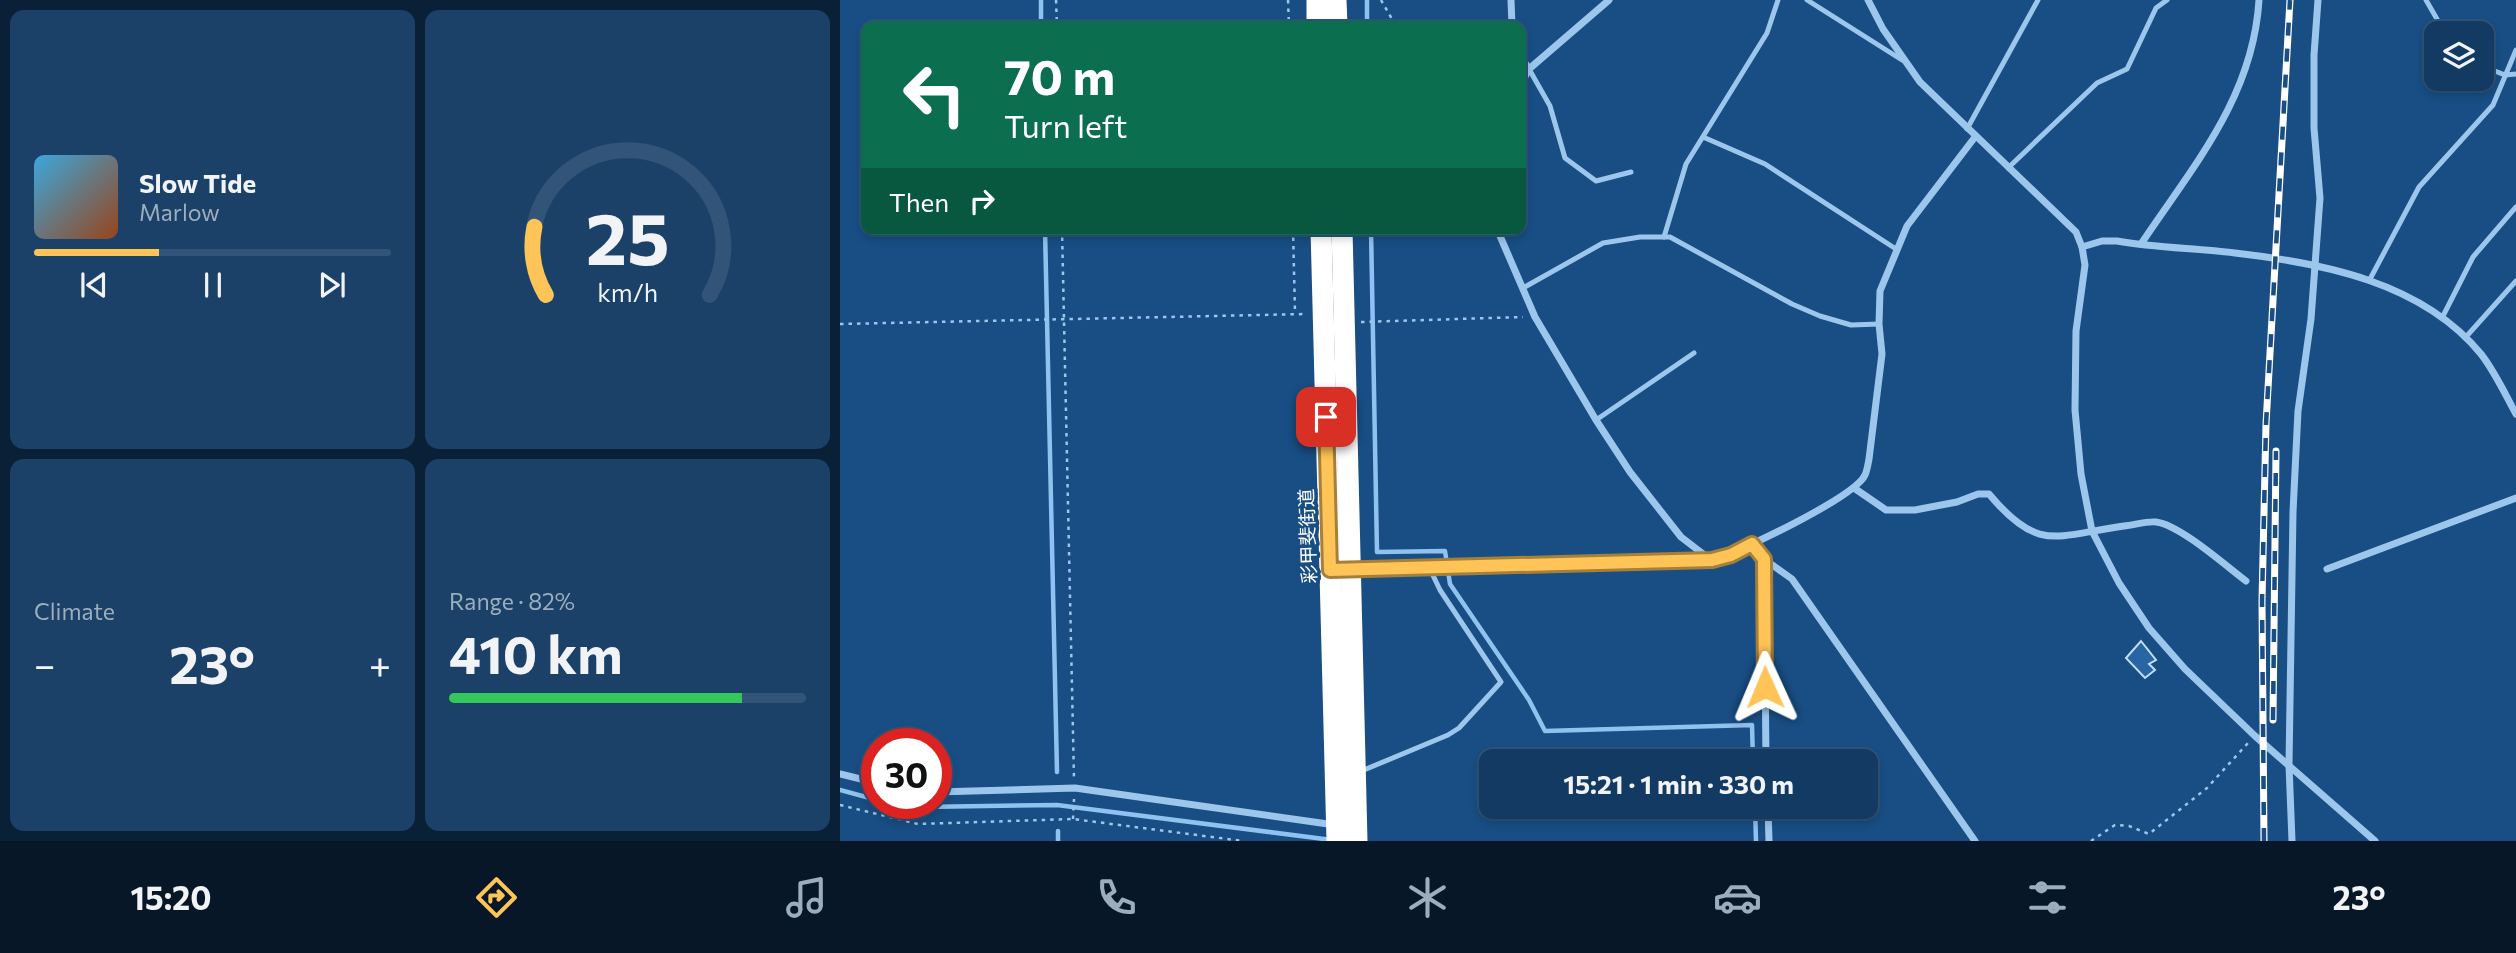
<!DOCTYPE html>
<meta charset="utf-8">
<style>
body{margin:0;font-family:Commissioner,"Noto Sans JP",sans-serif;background:#1b4169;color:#f1f3f6;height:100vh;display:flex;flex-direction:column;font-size:26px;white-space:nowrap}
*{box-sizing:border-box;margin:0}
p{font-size:23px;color:#9cadbe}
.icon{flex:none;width:38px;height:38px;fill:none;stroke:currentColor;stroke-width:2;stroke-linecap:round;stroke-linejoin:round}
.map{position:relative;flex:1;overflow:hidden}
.sheet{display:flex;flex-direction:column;gap:10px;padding:10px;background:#0a2036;width:840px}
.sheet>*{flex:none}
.hud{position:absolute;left:21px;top:21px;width:665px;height:214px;border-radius:14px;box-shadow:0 4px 10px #0003,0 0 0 2px #315478;background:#0b6e4f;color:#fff;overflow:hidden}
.tools{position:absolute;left:1584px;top:21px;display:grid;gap:14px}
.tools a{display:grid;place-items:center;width:70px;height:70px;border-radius:14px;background:#123a63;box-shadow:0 4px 10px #0003,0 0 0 2px #315478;font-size:35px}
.speed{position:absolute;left:21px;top:728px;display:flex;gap:14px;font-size:35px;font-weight:700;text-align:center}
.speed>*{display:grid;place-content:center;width:91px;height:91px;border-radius:50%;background:#123a63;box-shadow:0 4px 10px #0003,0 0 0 2px #315478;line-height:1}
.speed .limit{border:10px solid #d22;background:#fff;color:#111}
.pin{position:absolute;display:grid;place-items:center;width:60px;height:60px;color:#fff;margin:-30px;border-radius:14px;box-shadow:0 4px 10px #0006}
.me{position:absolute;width:77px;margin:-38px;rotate:359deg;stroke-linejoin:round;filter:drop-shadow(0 0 5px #0008)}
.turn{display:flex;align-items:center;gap:24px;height:147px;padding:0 28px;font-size:32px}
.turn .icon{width:91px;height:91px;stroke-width:2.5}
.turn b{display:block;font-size:49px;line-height:60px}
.then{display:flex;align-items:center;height:66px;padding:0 28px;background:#0003;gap:14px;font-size:26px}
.big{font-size:52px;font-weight:700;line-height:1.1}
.sheet .card{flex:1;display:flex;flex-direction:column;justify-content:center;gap:10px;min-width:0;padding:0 24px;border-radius:14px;background:#1b4169}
.sheet .dial{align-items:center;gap:0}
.dial svg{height:182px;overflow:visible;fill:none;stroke:#315478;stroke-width:7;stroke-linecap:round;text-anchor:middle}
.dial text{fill:#f1f3f6;stroke:none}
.song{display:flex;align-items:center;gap:21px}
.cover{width:84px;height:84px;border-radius:10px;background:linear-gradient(135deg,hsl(200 70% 55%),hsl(20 70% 35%))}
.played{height:7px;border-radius:4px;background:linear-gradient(90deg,#ffc458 35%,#315478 35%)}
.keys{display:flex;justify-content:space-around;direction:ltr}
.heat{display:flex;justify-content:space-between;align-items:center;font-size:38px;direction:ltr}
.charge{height:10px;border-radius:5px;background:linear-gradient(90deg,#34c759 82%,#315478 0)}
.sheet .tiles{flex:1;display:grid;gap:10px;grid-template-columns:repeat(2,1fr)}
.trip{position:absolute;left:639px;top:749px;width:399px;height:70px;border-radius:14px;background:#123a63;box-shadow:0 4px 10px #0003,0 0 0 2px #315478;font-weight:700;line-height:70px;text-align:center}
.tab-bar{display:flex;height:112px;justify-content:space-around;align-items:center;background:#071728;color:#9cadbe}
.tab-bar .icon{width:49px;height:49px}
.tab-bar .current{color:#ffc458}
.tab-bar b{font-size:32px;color:#f1f3f6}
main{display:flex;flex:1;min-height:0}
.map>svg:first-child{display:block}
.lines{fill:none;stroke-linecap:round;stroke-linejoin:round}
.stream{stroke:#90c2ef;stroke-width:4.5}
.building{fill:#2766a2;stroke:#c2dff9;stroke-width:2}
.path{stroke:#9dc6ec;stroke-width:2.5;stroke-dasharray:3.5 5;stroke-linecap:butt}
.lane{stroke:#9dc6ec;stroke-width:5}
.street{stroke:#9dc6ec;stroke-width:7}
.highway{stroke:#fff;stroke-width:21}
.rail-casing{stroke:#fff;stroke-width:7}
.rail{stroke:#184e84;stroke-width:4.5;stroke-dasharray:13;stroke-linecap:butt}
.route-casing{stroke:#a67f39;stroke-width:18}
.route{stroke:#ffc458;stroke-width:12}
.labels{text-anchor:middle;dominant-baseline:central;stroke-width:7;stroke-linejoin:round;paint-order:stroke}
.street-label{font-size:19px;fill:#fff;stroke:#184e84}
</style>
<main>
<section class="sheet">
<div class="tiles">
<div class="card">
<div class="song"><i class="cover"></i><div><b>Slow Tide</b><p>Marlow</p></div></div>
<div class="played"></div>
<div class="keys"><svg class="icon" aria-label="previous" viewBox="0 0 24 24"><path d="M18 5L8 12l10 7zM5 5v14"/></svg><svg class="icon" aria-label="pause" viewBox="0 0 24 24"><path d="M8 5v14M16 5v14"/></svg><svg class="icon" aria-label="next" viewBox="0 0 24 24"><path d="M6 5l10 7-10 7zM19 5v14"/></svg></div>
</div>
<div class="card dial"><svg viewBox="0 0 100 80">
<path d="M14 69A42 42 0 1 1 86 69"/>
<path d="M14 69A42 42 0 0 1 9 39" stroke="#ffc458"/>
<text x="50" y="56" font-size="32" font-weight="700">25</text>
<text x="50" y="72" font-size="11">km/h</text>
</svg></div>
<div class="card"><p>Climate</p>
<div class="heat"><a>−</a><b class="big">23°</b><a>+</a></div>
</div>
<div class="card"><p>Range · 82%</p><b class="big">410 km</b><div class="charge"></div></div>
</div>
</section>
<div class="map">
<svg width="1676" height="841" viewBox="0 0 1676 841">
<rect width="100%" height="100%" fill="#184e84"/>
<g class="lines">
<g class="stream">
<polyline points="201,0 201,26"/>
<polyline points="527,0 527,26"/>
<polyline points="205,229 217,772"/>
<polyline points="531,229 537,552 605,551 610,584 689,700 705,731 912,725 913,761"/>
<polyline points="0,790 37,800"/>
<polyline points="51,803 81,807 217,805 492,840"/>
<polyline points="915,807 916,841"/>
<polyline points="218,831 218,841"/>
</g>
</g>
<polygon class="building" points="1301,641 1316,660 1309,664 1315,670 1305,678 1286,658"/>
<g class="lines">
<g class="path">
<polyline points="216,0 217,26"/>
<polyline points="448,0 449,26"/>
<polyline points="541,0 556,26"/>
<polyline points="222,229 234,779"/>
<polyline points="453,229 455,313"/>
<polyline points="521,322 683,317"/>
<polyline points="0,324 466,314"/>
<polyline points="0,805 78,824 233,819 403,841"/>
<polyline points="233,819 234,799"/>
<polyline points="1251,841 1275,825 1289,826 1309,834 1367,788 1408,743"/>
</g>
<g class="lane">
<polyline points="967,0 1062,60"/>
<polyline points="1586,0 1605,33"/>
<polyline points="1642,66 1665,75 1676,74"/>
<polyline points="689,69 710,106 725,158 756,181 791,172"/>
<polyline points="1127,129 1198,0"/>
<polyline points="863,137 925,164 1056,249"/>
<polyline points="1168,168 1257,83 1287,69 1316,8 1327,0"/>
<polyline points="824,237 846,164 927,33 938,0"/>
<polyline points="1529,281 1579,187 1653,105 1676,50"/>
<polyline points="683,288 763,243 800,237 830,237 952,304 980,316 1011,325 1039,324"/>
<polyline points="1602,318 1633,257 1676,207"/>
<polyline points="1625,338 1676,281"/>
<polyline points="756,420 854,353"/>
<polyline points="519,772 608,735 619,728 661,682 600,590 589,567"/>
</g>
<g class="street">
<polyline points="671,0 672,26"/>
<polyline points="1028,0 1043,29 1080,82 1236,232 1242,247 1245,265 1236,331 1235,410 1241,474 1252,531 1279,583 1309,628 1345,669 1415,736 1535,841"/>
<polyline points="681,57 689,69"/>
<polyline points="681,84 689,69 769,0"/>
<polyline points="657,229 695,317 756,420 790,472 841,537 871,560"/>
<path d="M1301,244C1353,166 1413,98 1419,0"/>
<path d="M1242,247L1262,241H1277C1316,248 1356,248 1395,253C1482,263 1582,282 1641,354C1655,372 1665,394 1676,414"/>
<path d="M1014,488L1046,510H1075L1117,502L1138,494H1149C1199,554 1217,535 1284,526C1294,525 1307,521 1316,522C1340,525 1386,566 1406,581"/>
<polyline points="912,544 924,559 952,579 1135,841"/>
<polyline points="924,559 926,761"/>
<path d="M512,569L872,560C898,553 1015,497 1025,475C1027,471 1028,464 1029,459L1042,354L1039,324L1040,291L1067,226L1135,137"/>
<polyline points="1487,569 1676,498"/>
<polyline points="0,774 37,783"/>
<polyline points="96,792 235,788 495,825"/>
<polyline points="928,807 929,841"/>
<polyline points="1452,841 1449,765 1453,512 1458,411 1471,319 1480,198 1474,128 1474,55 1478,0"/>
</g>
<g class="highway">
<polyline points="477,0 477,26"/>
<polyline points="496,0 497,26"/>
<polyline points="481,229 497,841"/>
<polyline points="502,229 517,841"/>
</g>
<g class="rail-casing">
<g id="rail">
<polyline points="1433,720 1436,451"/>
<polyline points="1424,841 1422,601 1426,424 1450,0"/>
</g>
</g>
<use href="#rail" class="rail"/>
</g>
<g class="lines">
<g class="route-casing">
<polyline id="route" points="486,417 490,570 872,560 891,555 912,544 924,559 925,687"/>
</g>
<use href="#route" class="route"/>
</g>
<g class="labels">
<g class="street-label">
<text transform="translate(467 536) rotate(-92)">彩甲斐街道</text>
</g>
</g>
</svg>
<div class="tools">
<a><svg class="icon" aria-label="layers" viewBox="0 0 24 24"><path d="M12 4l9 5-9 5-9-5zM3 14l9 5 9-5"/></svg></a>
</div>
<div class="speed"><div class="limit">30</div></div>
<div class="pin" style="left:486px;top:417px;background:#d93025"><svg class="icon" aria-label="arrive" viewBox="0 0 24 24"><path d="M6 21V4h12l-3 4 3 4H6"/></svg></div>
<svg class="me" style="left:925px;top:687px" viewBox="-20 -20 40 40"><path d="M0-17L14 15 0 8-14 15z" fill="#ffc458" stroke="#fff" stroke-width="4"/></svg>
<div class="trip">15:21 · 1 min · 330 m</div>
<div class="hud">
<div class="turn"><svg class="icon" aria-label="left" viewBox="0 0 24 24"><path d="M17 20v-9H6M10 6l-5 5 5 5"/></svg><div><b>70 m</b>Turn left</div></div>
<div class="then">Then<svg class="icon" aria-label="right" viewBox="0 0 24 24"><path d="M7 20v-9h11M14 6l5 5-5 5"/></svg></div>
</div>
</div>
</main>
<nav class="tab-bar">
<b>15:20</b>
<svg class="icon current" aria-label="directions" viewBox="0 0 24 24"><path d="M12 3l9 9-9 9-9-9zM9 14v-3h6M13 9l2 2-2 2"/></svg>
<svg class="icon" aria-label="music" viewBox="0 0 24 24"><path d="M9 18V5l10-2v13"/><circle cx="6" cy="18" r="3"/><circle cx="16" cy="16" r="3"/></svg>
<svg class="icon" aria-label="phone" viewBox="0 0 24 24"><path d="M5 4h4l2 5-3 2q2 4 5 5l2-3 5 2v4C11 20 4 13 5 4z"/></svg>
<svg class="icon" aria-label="climate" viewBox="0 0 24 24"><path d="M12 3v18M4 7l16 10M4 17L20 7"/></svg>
<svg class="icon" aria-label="car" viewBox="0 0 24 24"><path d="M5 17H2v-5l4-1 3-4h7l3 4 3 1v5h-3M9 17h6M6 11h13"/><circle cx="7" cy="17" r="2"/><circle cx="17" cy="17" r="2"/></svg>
<svg class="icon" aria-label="filters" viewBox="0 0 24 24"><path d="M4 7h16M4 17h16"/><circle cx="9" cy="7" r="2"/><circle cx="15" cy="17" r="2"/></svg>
<b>23°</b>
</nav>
